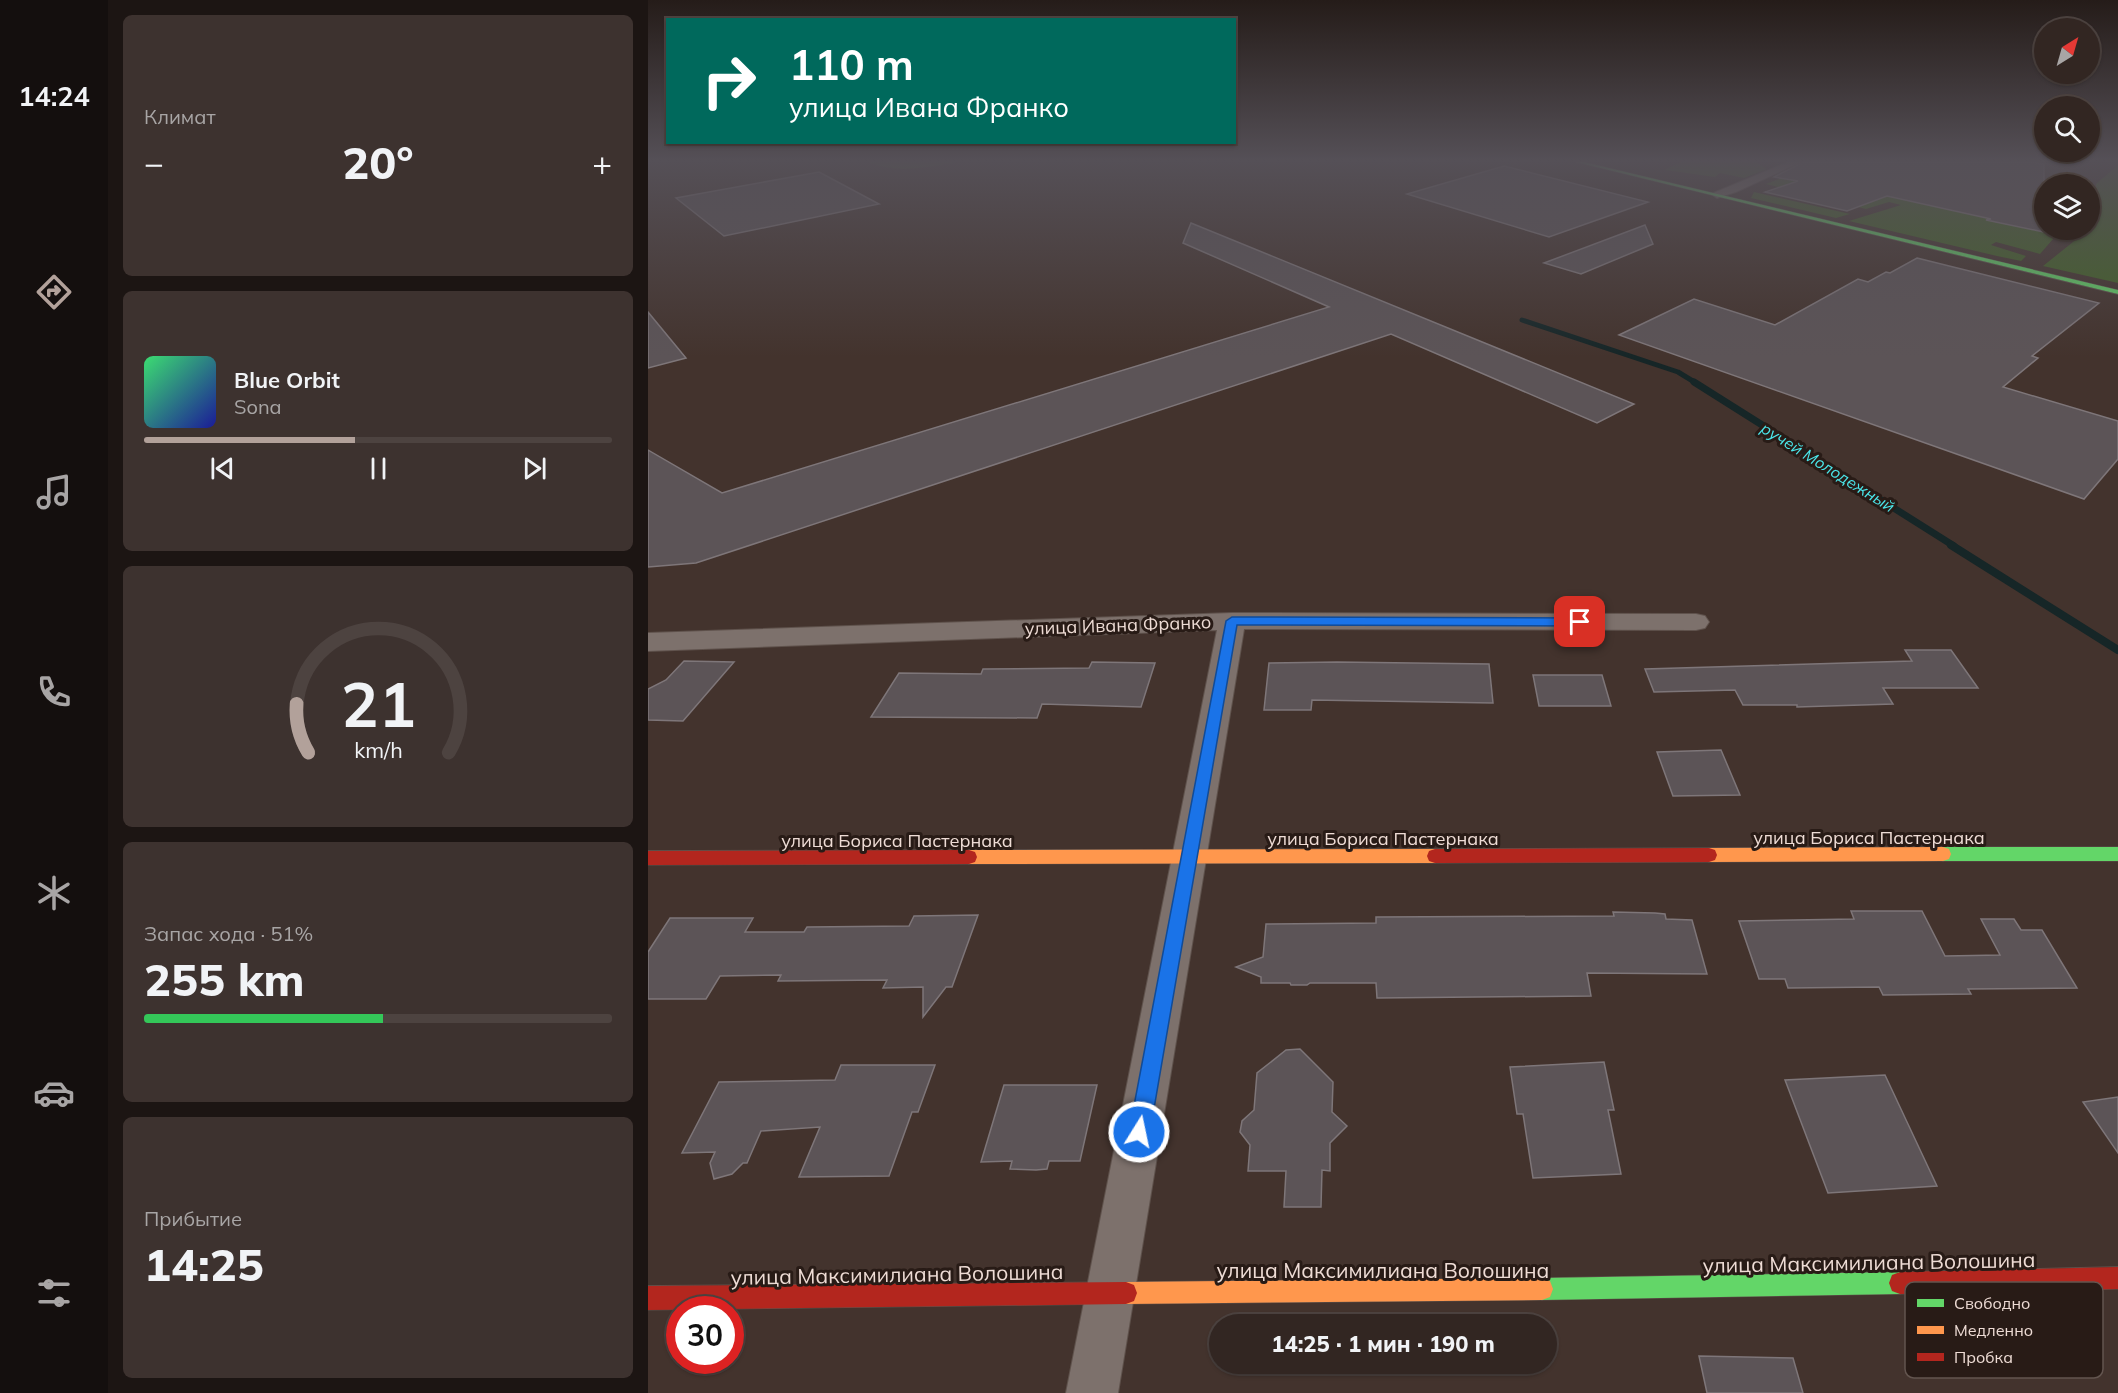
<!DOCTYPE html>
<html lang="ru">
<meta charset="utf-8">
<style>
body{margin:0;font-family:Mulish,sans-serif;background:#3d322f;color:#f1f3f6;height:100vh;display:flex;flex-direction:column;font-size:22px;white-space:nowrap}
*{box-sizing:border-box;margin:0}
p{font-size:20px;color:#a8a5a5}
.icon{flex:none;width:33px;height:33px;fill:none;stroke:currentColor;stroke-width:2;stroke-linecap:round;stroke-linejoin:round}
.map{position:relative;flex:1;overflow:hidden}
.side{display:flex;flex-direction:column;gap:15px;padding:15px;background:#1c1513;width:540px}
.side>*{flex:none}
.banner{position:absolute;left:18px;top:18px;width:570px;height:126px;border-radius:0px;box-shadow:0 2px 4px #0004,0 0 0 2px #4d4340;background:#00695c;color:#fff;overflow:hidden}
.needle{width:39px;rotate:37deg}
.tools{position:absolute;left:1386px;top:18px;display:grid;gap:12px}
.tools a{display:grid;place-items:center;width:66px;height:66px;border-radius:50%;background:#322622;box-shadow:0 2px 4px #0004,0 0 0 2px #4d4340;font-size:30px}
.speed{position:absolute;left:18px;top:1296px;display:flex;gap:12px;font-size:30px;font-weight:700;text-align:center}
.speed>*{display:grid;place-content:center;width:78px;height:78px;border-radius:50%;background:#322622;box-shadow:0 2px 4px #0004,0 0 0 2px #4d4340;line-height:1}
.speed .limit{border:9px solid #d22;background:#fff;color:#111}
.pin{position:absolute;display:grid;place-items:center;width:51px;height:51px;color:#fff;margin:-26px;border-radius:12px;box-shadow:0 3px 9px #0006}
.me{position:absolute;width:66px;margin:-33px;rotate:10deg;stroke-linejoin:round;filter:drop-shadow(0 0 4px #0008)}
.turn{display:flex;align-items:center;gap:21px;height:126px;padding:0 24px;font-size:27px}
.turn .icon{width:78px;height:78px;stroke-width:2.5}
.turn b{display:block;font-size:42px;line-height:51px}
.big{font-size:45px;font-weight:800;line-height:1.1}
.side .tile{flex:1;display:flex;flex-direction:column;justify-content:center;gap:9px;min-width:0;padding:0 21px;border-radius:9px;background:#3d322f}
.side .dial{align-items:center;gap:0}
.dial svg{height:156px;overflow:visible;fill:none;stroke:#4d4340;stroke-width:7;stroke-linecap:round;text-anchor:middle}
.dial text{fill:#f1f3f6;stroke:none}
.song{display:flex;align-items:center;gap:18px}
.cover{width:72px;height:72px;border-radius:9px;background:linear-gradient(135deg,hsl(140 70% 55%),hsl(240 70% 35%))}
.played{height:6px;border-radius:3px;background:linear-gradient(90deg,#b2a19a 45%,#4d4340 45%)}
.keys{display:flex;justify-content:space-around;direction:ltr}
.heat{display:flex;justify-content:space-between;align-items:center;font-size:33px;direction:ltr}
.charge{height:9px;border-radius:4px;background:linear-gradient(90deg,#34c759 51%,#4d4340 0)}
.trip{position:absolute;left:561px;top:1314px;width:348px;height:60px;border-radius:30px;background:#322622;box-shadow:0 2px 4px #0004,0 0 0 2px #4d4340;font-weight:800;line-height:60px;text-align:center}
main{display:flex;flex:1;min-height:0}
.dock{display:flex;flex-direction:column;width:108px;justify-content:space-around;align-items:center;background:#140f0e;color:#a8a5a5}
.dock .icon{width:42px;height:42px}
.dock .active{color:#b2a19a}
.dock b{font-size:27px;color:#f1f3f6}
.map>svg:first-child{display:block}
.green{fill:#426325}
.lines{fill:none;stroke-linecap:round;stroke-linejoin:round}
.stream-far2{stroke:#162627;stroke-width:5}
.stream-far1{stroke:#162627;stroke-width:7}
.stream{stroke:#162627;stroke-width:8}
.building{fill:#5c5457;stroke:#7e7679;stroke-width:1.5}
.street-casing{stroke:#5f524c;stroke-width:2}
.fast-casing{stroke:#5f524c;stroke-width:1}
.slow-casing{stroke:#5f524c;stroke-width:1}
.jam-casing{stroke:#5f524c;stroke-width:1}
.street{fill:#7d716c;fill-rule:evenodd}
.fast{fill:#63d668;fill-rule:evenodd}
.slow{fill:#ff974d;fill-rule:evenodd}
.jam{fill:#b3261e;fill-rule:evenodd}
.route{fill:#1a73e8;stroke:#114b97;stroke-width:1.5}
.labels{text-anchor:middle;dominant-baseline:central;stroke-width:6;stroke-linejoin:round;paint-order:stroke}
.far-water-label{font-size:16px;font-style:italic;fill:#4be6ea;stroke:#281b16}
.street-label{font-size:18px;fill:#eedcd5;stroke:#281b16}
.near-street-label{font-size:21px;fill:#eedcd5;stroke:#281b16}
.key{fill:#281b16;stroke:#63554f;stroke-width:1.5}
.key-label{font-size:16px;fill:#eedcd5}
</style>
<main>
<nav class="dock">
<b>14:24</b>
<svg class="icon active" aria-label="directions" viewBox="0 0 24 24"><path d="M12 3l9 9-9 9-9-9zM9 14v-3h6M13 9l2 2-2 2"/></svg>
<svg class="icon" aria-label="music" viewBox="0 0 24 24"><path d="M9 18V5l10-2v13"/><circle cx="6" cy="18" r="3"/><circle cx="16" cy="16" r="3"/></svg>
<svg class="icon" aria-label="phone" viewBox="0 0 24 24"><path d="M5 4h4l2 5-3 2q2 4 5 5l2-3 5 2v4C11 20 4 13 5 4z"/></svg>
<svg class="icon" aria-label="climate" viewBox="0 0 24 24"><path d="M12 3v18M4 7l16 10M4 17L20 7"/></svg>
<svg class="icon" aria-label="car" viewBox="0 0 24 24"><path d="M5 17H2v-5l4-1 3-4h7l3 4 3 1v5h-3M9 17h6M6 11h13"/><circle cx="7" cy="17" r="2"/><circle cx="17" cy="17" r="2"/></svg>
<svg class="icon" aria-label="filters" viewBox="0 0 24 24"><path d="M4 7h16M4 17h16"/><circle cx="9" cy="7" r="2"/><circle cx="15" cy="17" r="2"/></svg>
</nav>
<section class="side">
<div class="tile"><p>Климат</p>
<div class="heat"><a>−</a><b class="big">20°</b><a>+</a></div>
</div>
<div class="tile">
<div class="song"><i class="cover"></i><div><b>Blue Orbit</b><p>Sona</p></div></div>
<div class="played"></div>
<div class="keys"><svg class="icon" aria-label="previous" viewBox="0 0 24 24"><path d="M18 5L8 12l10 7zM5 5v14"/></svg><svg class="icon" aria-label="pause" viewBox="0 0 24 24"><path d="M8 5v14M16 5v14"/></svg><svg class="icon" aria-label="next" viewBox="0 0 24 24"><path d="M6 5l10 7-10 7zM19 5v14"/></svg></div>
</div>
<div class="tile dial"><svg viewBox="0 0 100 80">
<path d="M14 69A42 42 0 1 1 86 69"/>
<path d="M14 69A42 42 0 0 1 8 44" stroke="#b2a19a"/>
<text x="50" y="56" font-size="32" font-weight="700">21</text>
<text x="50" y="72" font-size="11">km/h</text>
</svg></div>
<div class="tile"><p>Запас хода · 51%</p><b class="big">255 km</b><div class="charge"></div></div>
<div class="tile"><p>Прибытие</p><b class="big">14:25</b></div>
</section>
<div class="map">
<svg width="1470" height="1393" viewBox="0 0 1470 1393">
<rect width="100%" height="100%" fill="#43332d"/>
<g class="green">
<path d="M221,162H309C282,167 247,174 221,162Z"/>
<polygon points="1032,162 1108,162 1119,169 1096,178 1072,173 1067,177 1017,170"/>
<polygon points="1470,165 1470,283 1395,266 1425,242 1432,230 1442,230 1442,209 1444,203 1448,203 1448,184"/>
<polygon points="1148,172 1378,220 1396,226 1396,230 1412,231 1392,254 1348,242 1343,245 1378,256 1373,261 1349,256 1201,221 1253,205 1241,202 1218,209 1118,184"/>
<polygon points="1106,192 1202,214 1188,218 1103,198"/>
</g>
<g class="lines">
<polyline class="stream-far2" points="874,320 1030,372 1048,383"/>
<polyline class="stream-far1" points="1046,382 1306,546"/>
<polyline class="stream" points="1303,545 1470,650"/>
</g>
<g class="building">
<polygon points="1155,162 1380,162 1396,164 1396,232 1338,220 1343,219 1239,196 1199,211 1117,192 1150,181 1126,177"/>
<polygon points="856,166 1000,202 901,237 759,194"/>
<polygon points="171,172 231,204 76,236 28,198"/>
<polygon points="543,223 986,404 949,423 743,334 48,563 0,567 0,450 74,493 681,307 535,243"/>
<polygon points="997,225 1005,244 933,274 896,263"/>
<polygon points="1269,258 1451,303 1384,356 1390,358 1355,387 1470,421 1470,459 1436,499 971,335 1046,299 1127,325 1210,279 1220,282 1238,272 1242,273"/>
<polygon points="0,312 38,358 0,368"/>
<polygon points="1257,650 1303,650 1330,688 1235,688 1245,704 1149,707 1149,705 1095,705 1087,690 1006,692 997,669 1264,661"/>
<polygon points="36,661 86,662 35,721 0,720 0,689 18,680"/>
<polygon points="444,662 507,663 493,707 394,704 389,718 223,717 251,673 333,674 335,669 441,668"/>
<polygon points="689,662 841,664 845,703 664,700 663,710 616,710 621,663"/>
<polygon points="885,675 954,675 963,706 891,706"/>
<polygon points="1073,750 1092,795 1025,796 1009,752"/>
<polygon points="1203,911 1274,911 1297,956 1352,955 1333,919 1366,919 1373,930 1394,930 1429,988 1320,989 1323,994 1235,995 1231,987 1140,988 1137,979 1111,979 1091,921 1206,919"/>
<polygon points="965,912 1007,913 1017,914 1018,919 1044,920 1059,974 939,973 943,996 729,998 728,983 662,983 659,985 643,985 642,983 613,983 613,977 588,967 615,957 618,924 728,923 728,917 966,916"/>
<polygon points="330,915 304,987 298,987 275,1017 275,987 235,988 239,980 130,981 133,975 72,976 58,999 0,999 0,952 22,918 105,918 97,932 156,932 159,927 261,926 266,916"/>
<polygon points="652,1049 685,1082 684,1112 699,1126 682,1143 682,1171 674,1170 673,1207 636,1207 638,1171 600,1171 602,1145 592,1132 594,1121 606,1110 609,1073 638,1050"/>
<polygon points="956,1062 966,1110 960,1110 973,1174 885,1178 875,1114 869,1114 862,1067"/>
<polygon points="193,1065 287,1065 270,1112 264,1112 241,1176 151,1177 172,1127 113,1131 99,1163 95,1163 84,1174 66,1179 62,1163 67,1152 34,1153 71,1082 187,1080"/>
<polygon points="1237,1075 1289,1186 1180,1193 1137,1080"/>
<polygon points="356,1085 449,1085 432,1161 401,1161 399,1169 388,1170 362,1169 364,1161 333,1162"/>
<polygon points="1470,1097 1470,1153 1435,1102"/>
<polygon points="1051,1356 1145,1358 1155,1393 1059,1393"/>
</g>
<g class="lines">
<g class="street-casing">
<g id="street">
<polygon points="1140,162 1153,162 1088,192 1069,198 1063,194"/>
<polygon points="584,613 1048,614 1057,616 1061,622 1057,628 1048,630 596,629 470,1393 418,1393 569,630 0,651 0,633"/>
</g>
</g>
<g class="fast-casing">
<g id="fast">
<polygon points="928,162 936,162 1470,290 1470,294"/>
<polygon points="1295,847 1470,847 1470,861 1295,861 1289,859 1287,854 1289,849"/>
<polygon points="1252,1272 1260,1275 1263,1283 1260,1291 1252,1294 894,1300 886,1297 883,1289 886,1281 894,1278"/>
</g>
</g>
<g class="slow-casing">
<g id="slow">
<polygon points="1295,847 1301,849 1303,854 1301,859 1295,861 1061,862 1055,860 1053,855 1055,850 1061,848"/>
<polygon points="787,849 793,851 795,856 793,861 787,863 321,864 315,862 313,857 315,852 321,850"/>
<polygon points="894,1278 902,1281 905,1289 902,1297 894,1300 478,1304 470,1301 467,1293 470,1285 478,1282"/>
</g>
</g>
<g class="jam-casing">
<g id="jam">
<polygon points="1061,848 1067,850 1069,855 1067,860 1061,862 787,863 781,861 779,856 781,851 787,849"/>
<polygon points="321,850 327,852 329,857 327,862 321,864 0,865 0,851"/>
<polygon points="1470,1267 1470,1289 1252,1294 1244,1291 1241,1283 1244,1275 1252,1272"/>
<polygon points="478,1282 486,1285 489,1293 486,1301 478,1304 0,1310 0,1286"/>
</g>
</g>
<use href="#street" class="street"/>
<use href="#fast" class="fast"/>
<use href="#slow" class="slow"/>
<use href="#jam" class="jam"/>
</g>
<linearGradient id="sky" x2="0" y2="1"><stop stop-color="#251c19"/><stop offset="0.45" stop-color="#555057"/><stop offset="1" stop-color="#555057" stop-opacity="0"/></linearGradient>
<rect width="1470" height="357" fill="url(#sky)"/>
<polygon class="route" points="584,617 932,618 938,622 932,626 589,625 502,1132 499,1139 491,1143 484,1139 481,1132 578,621"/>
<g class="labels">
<g class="far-water-label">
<text transform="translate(1180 467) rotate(32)">ручей Молодежный</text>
</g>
<g class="street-label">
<text transform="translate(470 625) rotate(-2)">улица Ивана Франко</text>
<text x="1221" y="837">улица Бориса Пастернака</text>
<text x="735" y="838">улица Бориса Пастернака</text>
<text x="249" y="840">улица Бориса Пастернака</text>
</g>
<g class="near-street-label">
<text transform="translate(1221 1262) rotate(-1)">улица Максимилиана Волошина</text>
<text x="735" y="1270">улица Максимилиана Волошина</text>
<text transform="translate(249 1274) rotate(-1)">улица Максимилиана Волошина</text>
</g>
</g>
<rect x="1257" y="1282" width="198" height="96" rx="9" class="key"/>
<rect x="1269" y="1299" width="27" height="8" fill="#63d668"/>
<rect x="1269" y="1326" width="27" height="8" fill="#ff974d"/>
<rect x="1269" y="1353" width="27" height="8" fill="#b3261e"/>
<g class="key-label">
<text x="1306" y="1309">Свободно</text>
<text x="1306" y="1336">Медленно</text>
<text x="1306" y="1363">Пробка</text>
</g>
</svg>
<div class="tools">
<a><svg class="needle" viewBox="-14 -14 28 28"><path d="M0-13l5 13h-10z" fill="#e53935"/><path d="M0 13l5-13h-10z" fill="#a8a5a5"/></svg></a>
<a><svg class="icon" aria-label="search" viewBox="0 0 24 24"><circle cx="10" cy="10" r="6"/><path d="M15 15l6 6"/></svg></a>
<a><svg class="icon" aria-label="layers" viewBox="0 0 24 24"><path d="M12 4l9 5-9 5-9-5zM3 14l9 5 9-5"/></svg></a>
</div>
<div class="speed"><div class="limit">30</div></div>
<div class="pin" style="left:932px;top:622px;background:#d93025"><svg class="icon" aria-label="arrive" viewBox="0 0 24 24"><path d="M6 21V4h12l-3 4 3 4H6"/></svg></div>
<svg class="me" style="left:491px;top:1132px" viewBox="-20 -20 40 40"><circle r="17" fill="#1a73e8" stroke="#fff" stroke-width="3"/><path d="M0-11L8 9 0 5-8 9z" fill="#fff"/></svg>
<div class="trip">14:25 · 1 мин · 190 m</div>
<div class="banner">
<div class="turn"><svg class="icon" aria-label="right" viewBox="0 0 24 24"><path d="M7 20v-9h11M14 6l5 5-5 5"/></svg><div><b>110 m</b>улица Ивана Франко</div></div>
</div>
</div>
</main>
